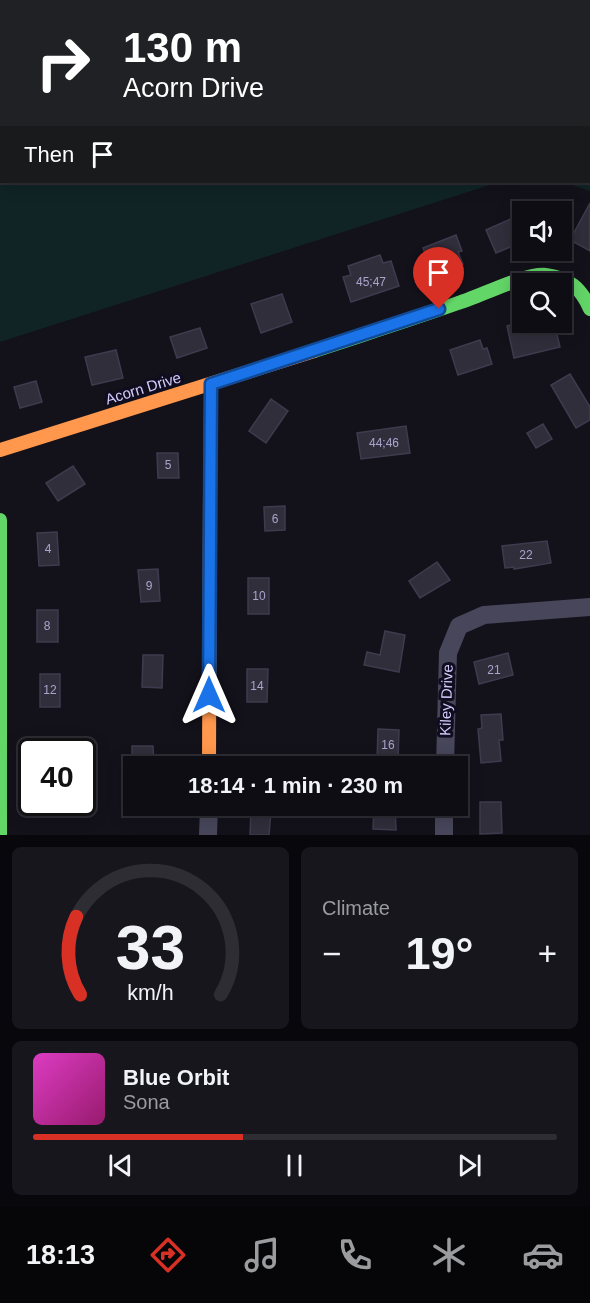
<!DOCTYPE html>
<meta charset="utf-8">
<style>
body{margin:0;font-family:Arial,sans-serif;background:#17161d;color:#f1f3f6;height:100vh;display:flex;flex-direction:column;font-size:22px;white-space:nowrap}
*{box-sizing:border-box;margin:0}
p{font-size:20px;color:#9b9ca0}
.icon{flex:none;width:33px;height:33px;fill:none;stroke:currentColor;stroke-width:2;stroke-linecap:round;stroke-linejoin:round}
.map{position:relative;height:835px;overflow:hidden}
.sheet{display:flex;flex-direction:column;gap:12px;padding:12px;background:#08070b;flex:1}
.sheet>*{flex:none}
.banner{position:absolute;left:0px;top:0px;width:591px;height:183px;box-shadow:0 3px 15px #0003,0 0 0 2px #2e2d34;background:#202124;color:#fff;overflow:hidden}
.tools{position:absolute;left:512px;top:201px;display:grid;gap:12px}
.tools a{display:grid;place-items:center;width:60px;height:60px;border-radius:0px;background:#0e0d14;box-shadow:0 3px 15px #0003,0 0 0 2px #2e2d34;font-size:30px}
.speed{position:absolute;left:18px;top:738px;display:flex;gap:12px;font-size:30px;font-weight:700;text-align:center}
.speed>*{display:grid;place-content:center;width:78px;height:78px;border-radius:50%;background:#0e0d14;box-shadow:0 3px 15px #0003,0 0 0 2px #2e2d34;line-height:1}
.speed .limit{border:3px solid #111;border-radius:9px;background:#fff;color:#111}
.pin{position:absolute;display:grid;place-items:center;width:51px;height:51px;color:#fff;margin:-62px -26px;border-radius:50% 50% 50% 0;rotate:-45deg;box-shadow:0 0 6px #0007}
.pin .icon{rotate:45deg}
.me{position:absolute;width:66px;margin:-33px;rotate:0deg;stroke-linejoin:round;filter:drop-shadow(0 0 4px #0008)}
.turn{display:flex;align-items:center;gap:21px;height:126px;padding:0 24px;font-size:27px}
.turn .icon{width:78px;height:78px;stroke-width:2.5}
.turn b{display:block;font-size:42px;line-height:51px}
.then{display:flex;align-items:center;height:57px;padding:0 24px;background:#0003;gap:12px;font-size:22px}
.big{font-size:45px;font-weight:700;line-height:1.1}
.sheet .widget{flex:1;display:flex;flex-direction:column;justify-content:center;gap:9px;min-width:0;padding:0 21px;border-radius:9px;background:#17161d}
.sheet .dial{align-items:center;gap:0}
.dial svg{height:156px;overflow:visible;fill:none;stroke:#2e2d34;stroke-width:7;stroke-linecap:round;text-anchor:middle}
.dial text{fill:#f1f3f6;stroke:none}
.song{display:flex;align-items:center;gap:18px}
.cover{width:72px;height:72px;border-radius:9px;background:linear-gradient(135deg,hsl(310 70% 55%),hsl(320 70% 35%))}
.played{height:6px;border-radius:3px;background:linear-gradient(90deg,#d93025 40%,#2e2d34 40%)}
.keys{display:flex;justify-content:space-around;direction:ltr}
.heat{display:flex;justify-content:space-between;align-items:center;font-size:33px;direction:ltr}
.sheet .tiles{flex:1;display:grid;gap:12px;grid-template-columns:1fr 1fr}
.widget:last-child{grid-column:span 2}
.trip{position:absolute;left:123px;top:756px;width:345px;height:60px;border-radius:0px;background:#0e0d14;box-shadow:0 3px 15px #0003,0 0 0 2px #2e2d34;font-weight:700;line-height:60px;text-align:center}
.tab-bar{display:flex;height:96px;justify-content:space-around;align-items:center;background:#060508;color:#9b9ca0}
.tab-bar .icon{width:42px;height:42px}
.tab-bar .current{color:#d93025}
.tab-bar b{font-size:27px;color:#f1f3f6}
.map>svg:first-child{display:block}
.green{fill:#102425}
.building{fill:#312e3c;stroke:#3e3b4e;stroke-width:1.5}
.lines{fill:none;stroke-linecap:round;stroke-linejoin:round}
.street{stroke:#48465b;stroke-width:18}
.fast{stroke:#63d668;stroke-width:14}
.slow{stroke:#ff974d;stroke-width:14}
.jam{stroke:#b3261e;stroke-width:14}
.route-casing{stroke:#114b97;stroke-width:15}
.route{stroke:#1a73e8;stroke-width:10}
.labels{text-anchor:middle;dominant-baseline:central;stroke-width:6;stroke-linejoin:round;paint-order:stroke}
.number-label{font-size:12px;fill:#aaa4cd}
.street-label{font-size:15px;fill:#d3ccfd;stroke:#100d1e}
</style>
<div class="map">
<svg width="590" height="835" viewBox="0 0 590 835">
<rect width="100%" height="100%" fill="#13111a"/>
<polygon class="green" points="0,0 590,0 590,191 563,182 590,182 590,2 2,2 2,182 499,182 0,342"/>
<g class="building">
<polygon points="590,203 590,251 570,240"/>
<polygon points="515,217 522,234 522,242 496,253 486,230"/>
<polygon points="456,235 462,251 458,252 463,264 433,275 423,248"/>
<polygon points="380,255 383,263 391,261 399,286 351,302 343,277 351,275 348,266"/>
<polygon points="282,294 292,322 261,333 251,304"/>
<polygon points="520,322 554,322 560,347 514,358 507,326"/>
<polygon points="200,328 207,348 177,358 170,337"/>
<polygon points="480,340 483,349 487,348 492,364 458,375 450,350"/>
<polygon points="116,350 123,378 92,385 85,357"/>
<polygon points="570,374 590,407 590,420 576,428 551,385"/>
<polygon points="36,381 42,402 20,408 14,387"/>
<polygon points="271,399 288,411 266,443 249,431"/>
<polygon points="543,424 552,439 536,448 527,433"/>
<polygon points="406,426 410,453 361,459 357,433"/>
<polygon points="157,453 178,453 179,478 158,478"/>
<polygon points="73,466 85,484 58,501 46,483"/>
<polygon points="285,506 285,530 265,531 264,507"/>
<polygon points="57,532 59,565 39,566 37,533"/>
<polygon points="547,541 551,563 514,569 514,567 505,568 502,546"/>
<polygon points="437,562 450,580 420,598 409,581"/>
<polygon points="158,569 160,601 141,602 138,570"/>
<rect x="248" y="578" width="21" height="36"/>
<rect x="37" y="610" width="21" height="32"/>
<polygon points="385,631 405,635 399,672 364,665 367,652 380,655"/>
<polygon points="508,653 513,675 479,684 474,662"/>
<polygon points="143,655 163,655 162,688 142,687"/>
<polygon points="247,669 268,669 267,702 247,702"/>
<rect x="40" y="674" width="20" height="33"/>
<polygon points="501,714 503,740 499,740 501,761 481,763 478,729 482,728 481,715"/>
<polygon points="378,729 399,730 398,761 377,761"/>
<polygon points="132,746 153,746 154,766 132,766"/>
<polygon points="480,802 501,802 502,833 480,834"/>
<polygon points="374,806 395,806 396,830 373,829"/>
<polygon points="251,810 271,811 269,835 250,835"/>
</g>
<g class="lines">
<g class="street">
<polyline points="445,766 448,653 459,626 484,615 590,607"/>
<polyline points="208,835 209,806"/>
<polyline points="444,835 444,806"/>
</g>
<g class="fast">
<path d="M314,351C362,335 410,320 458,303C479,297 527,272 546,275C569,278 581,288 590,309"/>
<polyline points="0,520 0,835"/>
</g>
<g class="slow">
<polyline points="0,450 314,351"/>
<polyline points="209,766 210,492"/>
</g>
<polyline class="jam" points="210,492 211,384"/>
</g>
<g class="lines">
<g class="route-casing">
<polyline id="route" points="209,695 211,384 439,309"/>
</g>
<use href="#route" class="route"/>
</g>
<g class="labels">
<g class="number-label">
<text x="371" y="282">45;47</text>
<text x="384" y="443">44;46</text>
<text x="168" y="465">5</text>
<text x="275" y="519">6</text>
<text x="48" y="549">4</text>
<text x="526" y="555">22</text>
<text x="149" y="586">9</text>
<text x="259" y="596">10</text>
<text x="47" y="626">8</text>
<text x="494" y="670">21</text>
<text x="257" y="686">14</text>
<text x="50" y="690">12</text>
<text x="388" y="745">16</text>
</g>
<g class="street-label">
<text transform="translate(143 388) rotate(-17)">Acorn Drive</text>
<text transform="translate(446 700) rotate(-88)">Kiley Drive</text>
</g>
</g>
</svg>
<div class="tools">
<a><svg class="icon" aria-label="sound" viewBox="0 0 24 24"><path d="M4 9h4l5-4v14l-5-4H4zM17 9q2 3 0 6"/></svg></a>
<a><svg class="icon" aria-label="search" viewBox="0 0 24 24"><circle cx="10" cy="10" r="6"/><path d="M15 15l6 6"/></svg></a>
</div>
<div class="speed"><div class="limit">40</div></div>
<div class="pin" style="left:439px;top:309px;background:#d93025"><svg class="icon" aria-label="arrive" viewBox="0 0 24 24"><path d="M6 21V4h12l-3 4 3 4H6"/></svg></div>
<svg class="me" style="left:209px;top:695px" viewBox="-20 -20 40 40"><path d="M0-17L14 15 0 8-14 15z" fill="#1a73e8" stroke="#fff" stroke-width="4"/></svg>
<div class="trip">18:14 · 1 min · 230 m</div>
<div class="banner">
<div class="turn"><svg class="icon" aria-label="right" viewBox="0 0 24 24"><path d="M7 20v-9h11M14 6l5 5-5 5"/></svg><div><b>130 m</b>Acorn Drive</div></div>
<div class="then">Then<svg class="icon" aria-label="arrive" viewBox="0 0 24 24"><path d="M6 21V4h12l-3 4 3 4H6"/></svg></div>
</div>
</div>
<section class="sheet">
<div class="tiles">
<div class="widget dial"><svg viewBox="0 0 100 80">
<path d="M14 69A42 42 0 1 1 86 69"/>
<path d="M14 69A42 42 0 0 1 12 29" stroke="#d93025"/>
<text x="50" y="56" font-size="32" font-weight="700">33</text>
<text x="50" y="72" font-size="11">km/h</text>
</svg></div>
<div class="widget"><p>Climate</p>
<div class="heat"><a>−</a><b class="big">19°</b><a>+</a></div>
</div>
<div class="widget">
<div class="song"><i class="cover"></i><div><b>Blue Orbit</b><p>Sona</p></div></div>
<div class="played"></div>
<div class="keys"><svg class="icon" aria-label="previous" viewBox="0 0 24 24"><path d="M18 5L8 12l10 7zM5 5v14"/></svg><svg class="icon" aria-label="pause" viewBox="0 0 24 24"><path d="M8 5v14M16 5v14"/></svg><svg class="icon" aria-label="next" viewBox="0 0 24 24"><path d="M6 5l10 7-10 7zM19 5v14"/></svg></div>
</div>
</div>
</section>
<nav class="tab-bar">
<b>18:13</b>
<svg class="icon current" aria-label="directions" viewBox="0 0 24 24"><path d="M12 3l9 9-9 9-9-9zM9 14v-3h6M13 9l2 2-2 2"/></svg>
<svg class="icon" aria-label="music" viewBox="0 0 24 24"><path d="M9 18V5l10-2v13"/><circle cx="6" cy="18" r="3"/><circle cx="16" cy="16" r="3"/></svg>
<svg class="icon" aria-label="phone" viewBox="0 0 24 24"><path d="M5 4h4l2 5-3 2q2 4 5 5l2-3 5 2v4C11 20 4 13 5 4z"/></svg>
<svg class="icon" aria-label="climate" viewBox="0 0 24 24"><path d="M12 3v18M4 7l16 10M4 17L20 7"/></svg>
<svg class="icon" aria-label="car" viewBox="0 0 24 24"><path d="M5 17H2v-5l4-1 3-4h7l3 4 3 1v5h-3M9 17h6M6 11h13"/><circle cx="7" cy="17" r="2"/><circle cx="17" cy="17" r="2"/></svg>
</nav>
